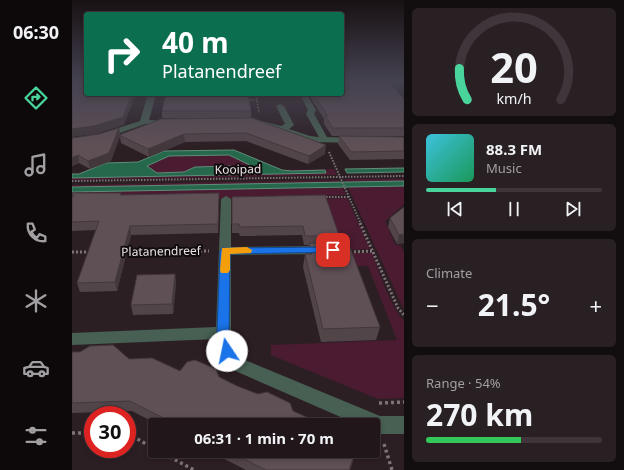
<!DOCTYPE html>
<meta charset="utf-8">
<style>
body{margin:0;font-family:"Noto Sans",sans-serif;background:#292024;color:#f1f3f6;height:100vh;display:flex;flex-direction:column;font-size:15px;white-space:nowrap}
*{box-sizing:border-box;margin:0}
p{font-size:13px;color:#a29fa3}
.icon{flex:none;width:22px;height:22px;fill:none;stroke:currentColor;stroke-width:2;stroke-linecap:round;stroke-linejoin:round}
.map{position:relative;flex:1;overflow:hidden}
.panel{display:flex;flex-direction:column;gap:8px;padding:8px;background:#120d0f;width:220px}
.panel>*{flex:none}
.banner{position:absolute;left:12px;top:12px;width:260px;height:84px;border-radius:4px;box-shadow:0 2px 6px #0003,0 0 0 1px #3e363a;background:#0b6e4f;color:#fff;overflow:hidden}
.speed{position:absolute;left:12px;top:406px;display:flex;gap:8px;font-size:20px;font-weight:700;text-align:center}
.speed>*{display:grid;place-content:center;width:52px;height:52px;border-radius:50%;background:#21171b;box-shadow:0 2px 6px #0003,0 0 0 1px #3e363a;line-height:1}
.speed .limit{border:6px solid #d22;background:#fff;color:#111}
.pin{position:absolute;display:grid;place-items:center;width:34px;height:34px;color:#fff;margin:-17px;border-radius:8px;box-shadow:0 2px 6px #0006}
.me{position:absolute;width:44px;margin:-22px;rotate:349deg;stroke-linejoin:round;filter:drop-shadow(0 0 3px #0008)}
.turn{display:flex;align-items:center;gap:14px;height:84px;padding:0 12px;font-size:18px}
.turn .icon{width:52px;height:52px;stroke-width:2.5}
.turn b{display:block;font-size:28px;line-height:34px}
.big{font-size:30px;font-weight:700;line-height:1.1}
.panel .widget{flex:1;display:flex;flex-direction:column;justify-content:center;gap:6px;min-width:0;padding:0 14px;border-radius:6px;background:#292024}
.panel .dial{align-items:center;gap:0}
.dial svg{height:104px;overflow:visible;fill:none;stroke:#3e363a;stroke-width:7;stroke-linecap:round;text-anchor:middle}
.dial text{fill:#f1f3f6;stroke:none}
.song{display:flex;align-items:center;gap:12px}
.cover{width:48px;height:48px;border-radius:6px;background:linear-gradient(135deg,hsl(190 70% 55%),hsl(150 70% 35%))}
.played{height:4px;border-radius:2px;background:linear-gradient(90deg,#49d49c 40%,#3e363a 40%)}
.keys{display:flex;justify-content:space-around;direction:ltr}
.heat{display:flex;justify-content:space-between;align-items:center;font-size:22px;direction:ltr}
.charge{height:6px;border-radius:3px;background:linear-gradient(90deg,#34c759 54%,#3e363a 0)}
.trip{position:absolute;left:76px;top:418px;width:232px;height:40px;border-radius:4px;background:#21171b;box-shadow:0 2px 6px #0003,0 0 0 1px #3e363a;font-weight:700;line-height:40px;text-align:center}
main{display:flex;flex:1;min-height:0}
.menu{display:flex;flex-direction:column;width:72px;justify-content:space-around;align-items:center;background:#0d090b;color:#a29fa3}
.menu .icon{width:28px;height:28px}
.menu .selected{color:#49d49c}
.menu b{font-size:18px;color:#f1f3f6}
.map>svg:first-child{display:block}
.green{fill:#4b1b31}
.water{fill:#25684c;stroke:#618d7a;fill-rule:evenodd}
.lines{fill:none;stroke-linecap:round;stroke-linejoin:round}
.path-far3{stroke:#7e7377;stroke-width:1.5;stroke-dasharray:1.5 1.5;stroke-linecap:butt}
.path-far2{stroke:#7e7377;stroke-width:2;stroke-dasharray:1.5 1.5;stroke-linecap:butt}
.path-far1{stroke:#7e7377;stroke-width:3;stroke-dasharray:2 2;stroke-linecap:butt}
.path{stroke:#7e7377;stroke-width:3.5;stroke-dasharray:3 3;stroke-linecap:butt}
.minor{fill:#476053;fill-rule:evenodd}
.wall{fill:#52454a}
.shaded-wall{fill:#42383c}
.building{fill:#5f5056;stroke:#42383c}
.route{fill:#1a73e8;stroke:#114b97}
.slow{fill:#f59e0b}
.labels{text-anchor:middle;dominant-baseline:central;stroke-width:4;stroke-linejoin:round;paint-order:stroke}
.street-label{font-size:12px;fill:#ece3e6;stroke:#100b0d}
</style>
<main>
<nav class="menu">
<b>06:30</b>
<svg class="icon selected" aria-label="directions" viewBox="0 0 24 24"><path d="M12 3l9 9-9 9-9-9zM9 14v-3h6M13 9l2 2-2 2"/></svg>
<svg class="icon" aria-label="music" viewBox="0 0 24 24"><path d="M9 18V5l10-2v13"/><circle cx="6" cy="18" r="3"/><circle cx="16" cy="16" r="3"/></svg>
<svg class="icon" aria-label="phone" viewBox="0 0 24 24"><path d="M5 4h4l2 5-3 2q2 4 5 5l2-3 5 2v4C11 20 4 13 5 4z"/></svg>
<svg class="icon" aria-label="climate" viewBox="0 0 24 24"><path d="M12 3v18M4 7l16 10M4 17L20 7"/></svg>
<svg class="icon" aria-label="car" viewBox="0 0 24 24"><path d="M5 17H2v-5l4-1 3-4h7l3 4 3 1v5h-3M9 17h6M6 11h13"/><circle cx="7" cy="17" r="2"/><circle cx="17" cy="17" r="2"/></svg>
<svg class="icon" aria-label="filters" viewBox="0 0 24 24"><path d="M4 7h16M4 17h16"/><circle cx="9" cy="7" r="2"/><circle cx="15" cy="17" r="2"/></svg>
</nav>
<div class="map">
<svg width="332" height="470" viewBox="0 0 332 470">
<rect width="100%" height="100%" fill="#2c1f24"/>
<g class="green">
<polygon points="157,155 187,169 180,171 167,171 159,166 123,167 112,172 85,173 74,166 97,156"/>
<polygon points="262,169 265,175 0,180 0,178 254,173 210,170"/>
<polygon points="274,179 332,179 332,181 274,182 273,180"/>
<polygon points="266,180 268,183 0,187 0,185"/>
<polygon points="332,186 332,204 313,221 323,244 329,246 332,253 332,310 276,187"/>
<polygon points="270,187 274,195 56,201 0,200 0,192"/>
<polygon points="275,198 298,249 272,250 266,246 250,199"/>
<path d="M278,253H300C308,274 317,304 332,321V398L306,399L199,355V345L325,340L296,266H283Z"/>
</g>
<g class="water">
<path d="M162,150L210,170L220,171L253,170L254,173L0,178V174H7L34,163L66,162L92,151ZM157,155L186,169L180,171H167L159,166L123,167L112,172L85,173L75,166L97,156Z"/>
<polygon points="332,168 332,172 275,173 273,169"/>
<polygon points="332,181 332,186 0,192 0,187"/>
</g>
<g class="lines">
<g class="path-far3">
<polyline points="184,95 201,95"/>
<polyline points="184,95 187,112"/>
<polyline points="175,100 185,100"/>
</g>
<g class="path-far2">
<polyline points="257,152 289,224"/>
<polyline points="0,181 332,176"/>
<polyline points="251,197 277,197"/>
</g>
<g class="path-far1">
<polyline points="288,223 326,308 332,315"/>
<polyline points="0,252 19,252"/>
<polyline points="52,252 137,251"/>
<polyline points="278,252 301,251"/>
</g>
<g class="path">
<polyline points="307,403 332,402"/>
<polyline points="0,433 21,433"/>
<polyline points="55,433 83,449"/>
<polyline points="312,444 320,470"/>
<polyline points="87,451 122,470"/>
</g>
<g class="minor">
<polygon points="327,81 332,81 332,85"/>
<polygon points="76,94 84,94 77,120 96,121 99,121 99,125 73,124 28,140 0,144 0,138 24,135 68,121"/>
<polygon points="228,94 257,94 257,97 236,97 244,110 242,114 255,137 283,138 287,141 286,143 237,142 183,124 182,122 186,120 209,126 213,124 204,106 208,104 212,106 222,125 217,129 238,136 247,137 234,114 236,110"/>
<polygon points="154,196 159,199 159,247 252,246 256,247 258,250 256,253 252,254 159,255 159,333 162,348 173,360 308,416 332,416 332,434 307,434 301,431 301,425 287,425 161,370 149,356 145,339 0,345 0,333 144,327 149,199"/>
</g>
</g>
<g class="wall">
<polygon points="270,81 332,99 332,136 260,136 252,124 252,119 239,98 239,94 270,94"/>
<polygon points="90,111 179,111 179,118 253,154 236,164 174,141 113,142 77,157 49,143 48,136 39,161 18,169 7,163 0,166 0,138 27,134 47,128 48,135 128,118 90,118"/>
<polygon points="267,136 332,137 332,159 278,160 266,144"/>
<polygon points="0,193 49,195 147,202 146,233 59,235 45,291 8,292 5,283 24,230 0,231"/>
<polygon points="160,197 268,238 267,242 308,327 304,340 249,342 231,267 233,254 235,254 236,245 232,245 230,235 168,236 167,233 160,233"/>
<polygon points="332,207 332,243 325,244 316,227 318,218"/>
<polygon points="103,274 104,284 101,314 61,315 59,305"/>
<polygon points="0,352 57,359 108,371 147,377 165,386 252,425 87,425 60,411 0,413"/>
<polygon points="137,451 284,451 278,470 174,470"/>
</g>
<g class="shaded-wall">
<polygon points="60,94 64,94 52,125 24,134 0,137 0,129"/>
<polygon points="47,128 48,135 39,161 18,169 16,161"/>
<polygon points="112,134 113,142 77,157 76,149"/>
<polygon points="254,145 253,154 236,164 237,156"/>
<polygon points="6,155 7,163 0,166 0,158"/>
<polygon points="147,193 147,202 146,233 146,224"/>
<polygon points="58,226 59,235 45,291 43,282"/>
<polygon points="332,234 332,243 325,244 327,235"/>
<polygon points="103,274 104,284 101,314 100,304"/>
</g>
<g class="building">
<polygon points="0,81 14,81 14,94 60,94 51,117 22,126 0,129"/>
<polygon points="270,81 316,81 332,99 332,128 261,128 253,116 256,116 241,94 270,94 270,91 274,91 279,89 278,86 271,84 270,85"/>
<polygon points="94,94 176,94 179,111 90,111"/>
<polygon points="180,118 254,145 237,156 174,133 112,134 76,149 47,135 87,120 88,119"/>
<polygon points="47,128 37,153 16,161 6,155 0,158 0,138 27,134"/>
<polygon points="267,136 332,137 332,151 279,152"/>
<polygon points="0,193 49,193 48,195 147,193 146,224 58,226 43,282 5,283 27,221 0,222 0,196 2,196 0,195"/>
<polygon points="253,195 268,238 262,236 233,236 231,226 168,227 167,224 160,224 160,197"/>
<polygon points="332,207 332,234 327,235 318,218"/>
<polygon points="270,238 272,243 276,242 308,327 251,329 233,254 240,254 237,243 263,243 268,242"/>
<polygon points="103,274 100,304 59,305 65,275"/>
<polygon points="41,345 57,359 80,358 108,371 115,362 123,360 144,369 147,377 165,386 186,394 195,392 218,403 221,411 252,425 105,425 58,401 0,403 0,352 8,352 18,346"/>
<polygon points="156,451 284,451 277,470 194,470"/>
</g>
<linearGradient id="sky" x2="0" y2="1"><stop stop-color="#181114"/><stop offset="0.55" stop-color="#454250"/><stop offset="1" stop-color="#454250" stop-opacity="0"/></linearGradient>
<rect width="332" height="147" fill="url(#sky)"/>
<polygon class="route" points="261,247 265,250 264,252 158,254 157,333 161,351 159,354 155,356 151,354 145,333 148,251 150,248"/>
<polygon class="slow" points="175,247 180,250 179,253 158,254 158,270 156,273 149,273 148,270 150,248"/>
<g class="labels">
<g class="street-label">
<text transform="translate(166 169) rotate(-1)">Kooipad</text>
<text transform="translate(89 251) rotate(-1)">Platanendreef</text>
</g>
</g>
</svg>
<div class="speed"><div class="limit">30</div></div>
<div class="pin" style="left:261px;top:250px;background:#d93025"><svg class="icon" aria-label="arrive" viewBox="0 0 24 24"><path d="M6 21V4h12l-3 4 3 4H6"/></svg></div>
<svg class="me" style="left:155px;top:351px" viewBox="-20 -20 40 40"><circle r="19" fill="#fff"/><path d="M0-13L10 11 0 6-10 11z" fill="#1a73e8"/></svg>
<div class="trip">06:31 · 1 min · 70 m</div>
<div class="banner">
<div class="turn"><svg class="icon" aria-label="right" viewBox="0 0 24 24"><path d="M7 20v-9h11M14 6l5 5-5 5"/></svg><div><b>40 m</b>Platanendreef</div></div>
</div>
</div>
<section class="panel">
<div class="widget dial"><svg viewBox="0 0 100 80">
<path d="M14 69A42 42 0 1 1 86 69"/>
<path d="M14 69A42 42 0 0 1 8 45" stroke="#49d49c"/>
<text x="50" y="56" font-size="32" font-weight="700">20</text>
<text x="50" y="72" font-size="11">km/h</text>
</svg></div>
<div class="widget">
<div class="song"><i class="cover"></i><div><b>88.3 FM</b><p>Music</p></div></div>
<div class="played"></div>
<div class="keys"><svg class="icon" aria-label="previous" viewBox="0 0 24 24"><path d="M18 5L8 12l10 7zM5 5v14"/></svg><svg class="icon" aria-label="pause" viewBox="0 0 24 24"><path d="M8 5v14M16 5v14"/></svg><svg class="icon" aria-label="next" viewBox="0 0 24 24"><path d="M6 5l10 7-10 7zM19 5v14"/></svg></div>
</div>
<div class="widget"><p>Climate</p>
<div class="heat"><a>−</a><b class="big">21.5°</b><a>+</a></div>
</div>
<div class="widget"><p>Range · 54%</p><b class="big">270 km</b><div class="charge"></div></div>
</section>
</main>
